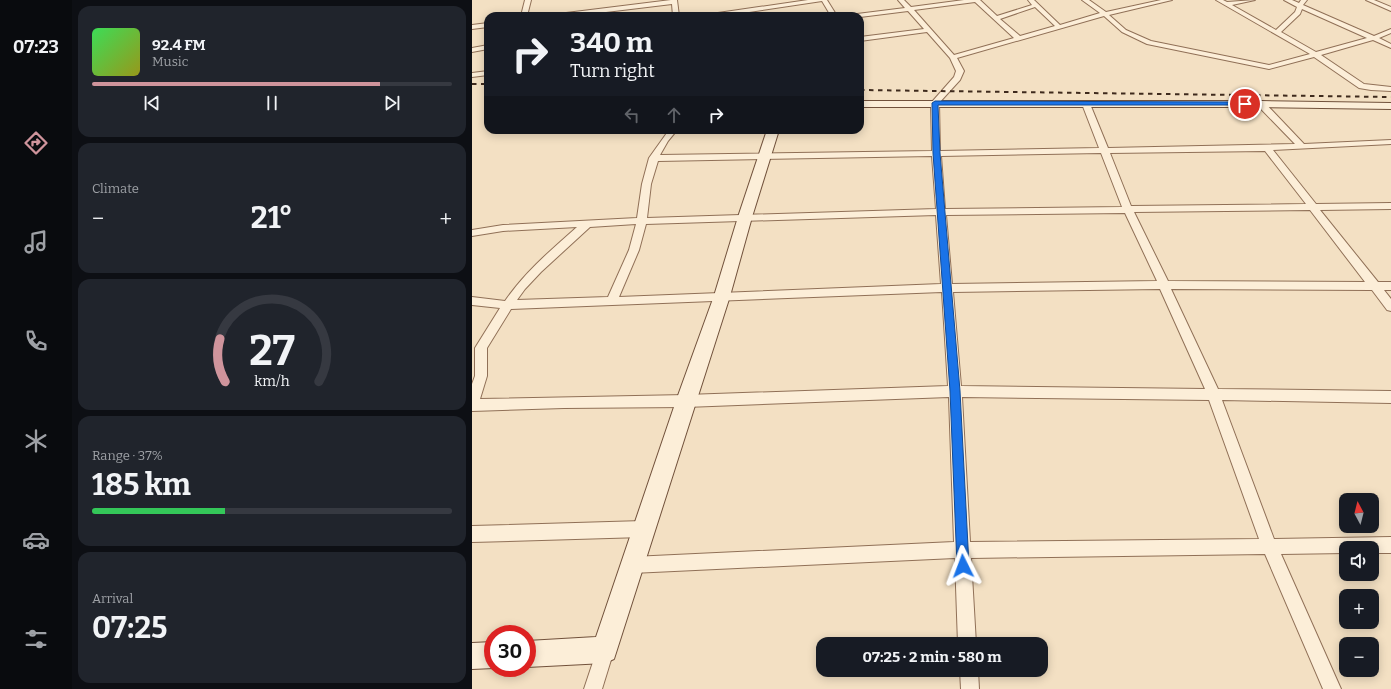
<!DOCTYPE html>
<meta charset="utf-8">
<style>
body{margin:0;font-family:Bitter,serif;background:#20242c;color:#f1f3f6;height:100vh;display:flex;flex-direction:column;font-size:15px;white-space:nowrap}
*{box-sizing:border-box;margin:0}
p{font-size:13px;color:#9ea1a6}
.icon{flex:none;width:22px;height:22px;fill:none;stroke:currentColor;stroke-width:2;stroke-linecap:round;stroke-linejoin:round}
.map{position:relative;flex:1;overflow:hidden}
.sheet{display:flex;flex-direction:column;gap:6px;padding:6px;background:#0d0f14;width:400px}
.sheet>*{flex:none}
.banner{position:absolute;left:12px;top:12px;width:380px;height:122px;border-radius:12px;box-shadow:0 2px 10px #0003;background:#171b24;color:#f1f3f6;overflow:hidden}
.needle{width:26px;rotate:353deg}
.buttons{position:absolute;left:867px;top:493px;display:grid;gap:8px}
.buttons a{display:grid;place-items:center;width:40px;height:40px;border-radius:8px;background:#171b24;box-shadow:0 2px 10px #0003;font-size:20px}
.speed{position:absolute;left:12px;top:625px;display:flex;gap:8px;font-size:20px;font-weight:700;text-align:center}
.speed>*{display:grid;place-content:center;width:52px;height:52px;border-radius:50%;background:#171b24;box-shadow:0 2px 10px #0003;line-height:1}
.speed .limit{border:6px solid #d22;background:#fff;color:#111}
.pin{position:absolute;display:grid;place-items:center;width:34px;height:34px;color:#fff;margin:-17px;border:2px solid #fff;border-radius:50%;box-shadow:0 1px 4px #0007}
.me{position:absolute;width:44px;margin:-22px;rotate:357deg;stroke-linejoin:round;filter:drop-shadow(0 0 3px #0008)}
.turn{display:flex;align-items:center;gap:14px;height:84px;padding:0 20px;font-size:18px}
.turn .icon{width:52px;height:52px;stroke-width:2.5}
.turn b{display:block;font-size:28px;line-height:34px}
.lanes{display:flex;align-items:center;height:38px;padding:0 20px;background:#0003;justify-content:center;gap:20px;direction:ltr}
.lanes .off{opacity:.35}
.big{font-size:30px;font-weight:700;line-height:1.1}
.sheet .card{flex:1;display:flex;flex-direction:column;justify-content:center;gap:6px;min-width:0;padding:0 14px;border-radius:12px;background:#20242c}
.sheet .dial{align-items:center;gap:0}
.dial svg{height:104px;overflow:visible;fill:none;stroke:#363941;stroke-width:7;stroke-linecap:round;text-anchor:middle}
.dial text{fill:#f1f3f6;stroke:none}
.song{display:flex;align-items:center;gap:12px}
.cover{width:48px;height:48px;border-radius:6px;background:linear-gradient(135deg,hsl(130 70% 55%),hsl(60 70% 35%))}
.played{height:4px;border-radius:2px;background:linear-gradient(90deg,#cf949c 80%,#363941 80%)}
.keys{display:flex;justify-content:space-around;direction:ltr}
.heat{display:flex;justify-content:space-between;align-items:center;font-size:22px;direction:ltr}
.charge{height:6px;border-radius:3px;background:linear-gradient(90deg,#34c759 37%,#363941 0)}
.trip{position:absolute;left:344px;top:637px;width:232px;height:40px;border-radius:12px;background:#171b24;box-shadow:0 2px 10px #0003;font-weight:700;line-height:40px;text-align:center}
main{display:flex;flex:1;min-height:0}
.tab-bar{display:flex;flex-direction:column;width:72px;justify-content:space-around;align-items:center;background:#090b0e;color:#9ea1a6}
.tab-bar .icon{width:28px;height:28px}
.tab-bar .current{color:#cf949c}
.tab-bar b{font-size:18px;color:#f1f3f6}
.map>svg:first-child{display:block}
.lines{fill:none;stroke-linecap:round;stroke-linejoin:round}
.street-casing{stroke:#907057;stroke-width:2}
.secondary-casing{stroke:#71513b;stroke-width:2}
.street{fill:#fceed8;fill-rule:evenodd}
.secondary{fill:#fceed8;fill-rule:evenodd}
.rail{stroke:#3e2a1d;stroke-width:2;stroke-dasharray:4.5 4.5;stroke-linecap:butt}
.route{fill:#1a73e8;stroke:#114b97}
</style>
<main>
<nav class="tab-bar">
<b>07:23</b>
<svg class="icon current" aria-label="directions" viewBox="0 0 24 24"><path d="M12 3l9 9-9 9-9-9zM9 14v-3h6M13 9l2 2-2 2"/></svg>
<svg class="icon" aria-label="music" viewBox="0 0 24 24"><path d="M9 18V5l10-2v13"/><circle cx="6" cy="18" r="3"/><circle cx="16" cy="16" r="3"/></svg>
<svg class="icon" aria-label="phone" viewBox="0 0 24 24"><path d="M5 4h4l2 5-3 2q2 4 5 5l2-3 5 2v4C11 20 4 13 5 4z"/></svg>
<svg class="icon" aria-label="climate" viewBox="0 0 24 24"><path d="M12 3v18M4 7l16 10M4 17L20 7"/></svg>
<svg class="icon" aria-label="car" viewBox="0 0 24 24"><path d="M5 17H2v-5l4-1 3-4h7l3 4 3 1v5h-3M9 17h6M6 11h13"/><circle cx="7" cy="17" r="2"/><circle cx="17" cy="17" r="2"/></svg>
<svg class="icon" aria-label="filters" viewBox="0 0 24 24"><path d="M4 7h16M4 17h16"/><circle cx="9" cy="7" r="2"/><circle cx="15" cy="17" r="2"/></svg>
</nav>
<section class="sheet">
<div class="card">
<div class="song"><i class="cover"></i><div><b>92.4 FM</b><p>Music</p></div></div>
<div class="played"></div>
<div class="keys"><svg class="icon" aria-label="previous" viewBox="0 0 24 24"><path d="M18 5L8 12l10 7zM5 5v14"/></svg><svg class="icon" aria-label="pause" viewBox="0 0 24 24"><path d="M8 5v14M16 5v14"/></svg><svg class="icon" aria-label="next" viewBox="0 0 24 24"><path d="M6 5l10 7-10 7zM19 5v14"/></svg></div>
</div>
<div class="card"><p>Climate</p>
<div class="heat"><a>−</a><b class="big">21°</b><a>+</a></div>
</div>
<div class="card dial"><svg viewBox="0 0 100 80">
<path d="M14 69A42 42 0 1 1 86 69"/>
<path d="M14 69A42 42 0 0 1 10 36" stroke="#cf949c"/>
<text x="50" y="56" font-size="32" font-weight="700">27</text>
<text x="50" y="72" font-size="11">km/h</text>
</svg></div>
<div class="card"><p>Range · 37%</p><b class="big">185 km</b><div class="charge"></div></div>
<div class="card"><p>Arrival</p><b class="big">07:25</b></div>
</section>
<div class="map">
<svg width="919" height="689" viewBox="0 0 919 689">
<rect width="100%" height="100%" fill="#f3e0c3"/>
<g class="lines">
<g class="street-casing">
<g id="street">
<polygon points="53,0 59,0 55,16 49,16"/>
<polygon points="199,0 205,0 207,16 201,16 200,4 101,16 83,16 86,14"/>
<polygon points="336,0 355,0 365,16 359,16 350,1 251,16 236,16 239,14"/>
<path d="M426,0H432L439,7L492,0H508L525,16L560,5L556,0H562L588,25L628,13L610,0H617L634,12L689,0H700L637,15L654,30L679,41L797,65L838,54L744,0H751L755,2L783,0L760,5L804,30L823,12L825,7L812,0H820L827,3L829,0H835L831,5L902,36L919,29V33L907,38L919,44V48L901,40L849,55L892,84L919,87V91L899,90L887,88L842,57L797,69L675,44L650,32L632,16L485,58L492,71L488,80L467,103L468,151L627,148L610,104L614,102L618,104L636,148L823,144L786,106L785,104L789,102H792L832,144L919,140V144L801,150L844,204L919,203V209L848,210L906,282H919V290H912L919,299V311L915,310L900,290L699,289L746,389L919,391V403L750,400L802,539L919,537V553H900V548H874V553L809,554L869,689H851L793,554L499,558L504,644H486L483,558L160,573L154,571L152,565L154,559L160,557L482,542L477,397L214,407L92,408L0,411V384L3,376V348L28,308L0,305V297L33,301C53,272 79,250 105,227L31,231L0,236V230L31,225L165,218L170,184L177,158L197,130H205L196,141L188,155L460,151L459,103L482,77L484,71L478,58L455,32L388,41V37L452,29L436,11L388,17V16H382L385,14L433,8ZM503,2L542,38L482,55L442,10ZM563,7L583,26L548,36L528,19ZM830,9L895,38L844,52L809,32L828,14ZM793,151L834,204L659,206L638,153ZM629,153L650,207L473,209L469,156ZM460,156L464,209L175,218L179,184L186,161ZM838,210L893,282L696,281L662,212ZM653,213L685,281L480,284L474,215ZM464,215L469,284L147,297L167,250L174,224ZM164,224L157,250L136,297L45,300L53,289L69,272L118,227ZM688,289L733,389L489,386L481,292ZM470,292L476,386L214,395L8,399L15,376V348L39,309ZM490,397L737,400L787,539L498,542Z"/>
<polygon points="894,0 902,0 919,7 919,11"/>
<polygon points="16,23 16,27 0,29 0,25"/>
<polygon points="16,45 16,49 0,52 0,48"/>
<polygon points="16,71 16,75 0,77 0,73"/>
<polygon points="171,521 176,524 179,529 176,534 171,537 0,542 0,526"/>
<polygon points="133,641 139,644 142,650 130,689 112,689 127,644"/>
<polygon points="488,670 506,670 507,689 489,689"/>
</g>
</g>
<g class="secondary-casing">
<g id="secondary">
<polygon points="388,101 789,101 919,103 919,109 789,107 388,107"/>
<polygon points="295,130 307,130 280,217 258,296 142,659 133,663 55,667 55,641 124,637 204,401 242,296 266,217"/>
<polygon points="21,642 22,668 0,669 0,643"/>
</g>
</g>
<use href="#street" class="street"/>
<use href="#secondary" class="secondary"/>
<g class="rail">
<polyline points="0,84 16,84"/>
<polyline points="388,90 919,97"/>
</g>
</g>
<polygon class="route" points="463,101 773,102 776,104 773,105 466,105 468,153 488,391 497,566 495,570 491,572 486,570 485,566 478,391 461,153 460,103"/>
</svg>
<div class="buttons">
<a><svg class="needle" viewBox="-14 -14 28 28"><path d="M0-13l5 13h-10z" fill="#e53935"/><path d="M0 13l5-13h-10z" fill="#9ea1a6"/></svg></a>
<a><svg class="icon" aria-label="sound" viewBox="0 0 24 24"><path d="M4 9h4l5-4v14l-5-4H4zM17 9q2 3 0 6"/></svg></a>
<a>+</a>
<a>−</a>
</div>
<div class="speed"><div class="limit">30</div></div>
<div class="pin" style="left:773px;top:104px;background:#d93025"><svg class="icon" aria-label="arrive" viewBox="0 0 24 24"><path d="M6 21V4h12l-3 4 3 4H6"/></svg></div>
<svg class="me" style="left:491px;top:566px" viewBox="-20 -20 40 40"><path d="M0-17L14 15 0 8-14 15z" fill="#1a73e8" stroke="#fff" stroke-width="4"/></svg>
<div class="trip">07:25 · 2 min · 580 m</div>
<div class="banner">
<div class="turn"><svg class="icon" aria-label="right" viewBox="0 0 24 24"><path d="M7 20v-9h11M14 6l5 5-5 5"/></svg><div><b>340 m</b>Turn right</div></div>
<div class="lanes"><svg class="icon off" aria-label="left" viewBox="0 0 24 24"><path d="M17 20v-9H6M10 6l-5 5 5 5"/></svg><svg class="icon off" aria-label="ahead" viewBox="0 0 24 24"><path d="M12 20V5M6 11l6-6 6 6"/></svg><svg class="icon" aria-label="right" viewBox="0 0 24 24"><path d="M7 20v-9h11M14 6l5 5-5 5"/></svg></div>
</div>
</div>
</main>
